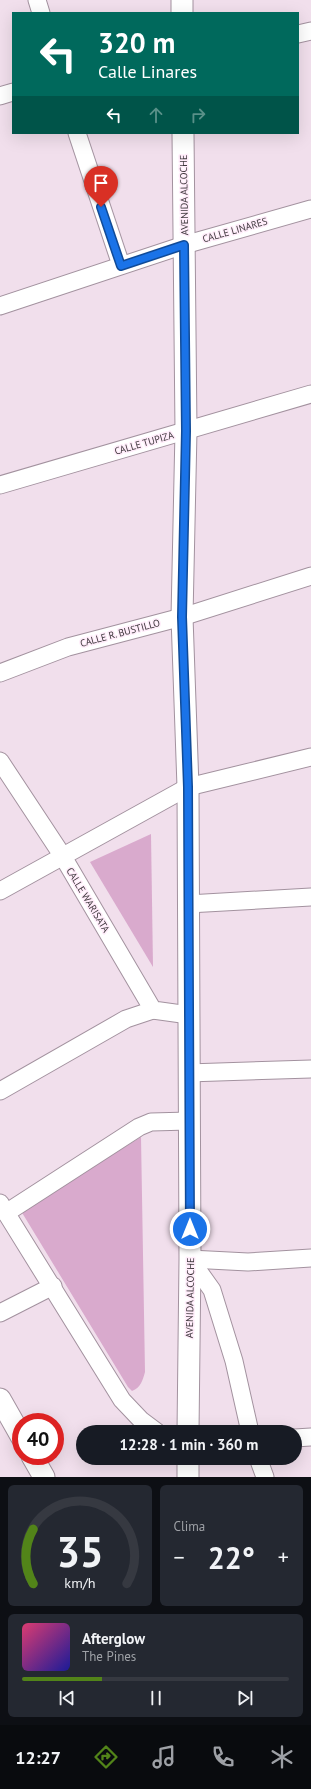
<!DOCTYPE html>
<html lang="es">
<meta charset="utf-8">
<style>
body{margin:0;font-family:"PT Sans",sans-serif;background:#242831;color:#f1f3f6;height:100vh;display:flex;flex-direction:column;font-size:15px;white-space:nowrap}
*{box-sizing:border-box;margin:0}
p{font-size:13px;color:#9ea1a6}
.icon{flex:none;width:22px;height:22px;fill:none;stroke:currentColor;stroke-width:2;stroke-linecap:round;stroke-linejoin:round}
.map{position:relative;height:1477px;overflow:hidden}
.panel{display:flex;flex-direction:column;gap:8px;padding:8px;background:#0d0f14;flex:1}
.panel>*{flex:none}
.top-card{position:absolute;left:12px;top:12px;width:287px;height:122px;border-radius:0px;box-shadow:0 4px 16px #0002;background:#00695c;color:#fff;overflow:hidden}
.speed{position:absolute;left:12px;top:1413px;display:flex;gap:8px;font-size:20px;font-weight:700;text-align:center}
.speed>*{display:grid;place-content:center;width:52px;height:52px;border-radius:50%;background:#171b24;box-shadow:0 4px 16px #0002;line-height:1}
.speed .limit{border:6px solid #d22;background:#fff;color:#111}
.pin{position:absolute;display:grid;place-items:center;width:34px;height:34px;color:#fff;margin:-41px -17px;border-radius:50% 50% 50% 0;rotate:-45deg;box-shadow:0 0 4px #0007}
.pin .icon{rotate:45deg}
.me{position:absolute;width:44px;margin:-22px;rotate:0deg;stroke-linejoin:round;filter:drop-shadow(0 0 3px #0008)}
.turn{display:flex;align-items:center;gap:14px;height:84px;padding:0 20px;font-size:18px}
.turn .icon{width:52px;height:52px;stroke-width:2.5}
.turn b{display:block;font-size:28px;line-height:34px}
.lanes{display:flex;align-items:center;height:38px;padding:0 20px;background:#0003;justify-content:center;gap:20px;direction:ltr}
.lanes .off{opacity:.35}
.big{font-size:30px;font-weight:800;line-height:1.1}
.panel .tile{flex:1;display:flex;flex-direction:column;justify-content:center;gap:6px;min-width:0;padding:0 14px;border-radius:6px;background:#242831}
.panel .dial{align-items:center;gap:0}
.dial svg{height:104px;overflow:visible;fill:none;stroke:#363941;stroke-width:7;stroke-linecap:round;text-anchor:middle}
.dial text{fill:#f1f3f6;stroke:none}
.song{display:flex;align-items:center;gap:12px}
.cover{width:48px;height:48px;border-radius:6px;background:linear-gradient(135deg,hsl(340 70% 55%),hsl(240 70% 35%))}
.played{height:4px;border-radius:2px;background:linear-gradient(90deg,#528419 30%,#363941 30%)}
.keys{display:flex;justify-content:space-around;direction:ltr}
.heat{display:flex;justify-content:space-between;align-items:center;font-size:22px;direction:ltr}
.panel .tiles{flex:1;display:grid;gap:8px;grid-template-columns:1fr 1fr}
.tile:last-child{grid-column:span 2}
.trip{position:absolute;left:76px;top:1425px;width:226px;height:40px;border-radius:20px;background:#171b24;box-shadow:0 4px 16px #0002;font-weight:800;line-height:40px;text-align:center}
.tabs{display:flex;height:64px;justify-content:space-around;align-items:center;background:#090b0e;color:#9ea1a6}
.tabs .icon{width:28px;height:28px}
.tabs .on{color:#528419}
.tabs b{font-size:18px;color:#f1f3f6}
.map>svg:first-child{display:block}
.green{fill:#d9aacd}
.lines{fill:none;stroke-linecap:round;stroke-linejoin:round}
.minor-casing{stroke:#a3929f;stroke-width:19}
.tertiary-casing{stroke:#a3929f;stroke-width:23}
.minor{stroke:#fff;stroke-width:17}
.tertiary{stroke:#fff;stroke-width:21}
.route-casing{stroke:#114b97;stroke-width:10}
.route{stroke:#1a73e8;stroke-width:7}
.labels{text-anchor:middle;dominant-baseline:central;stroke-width:3;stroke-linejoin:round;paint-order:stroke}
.street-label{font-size:10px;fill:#3e373c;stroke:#ffecfa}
</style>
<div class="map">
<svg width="311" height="1477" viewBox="0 0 311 1477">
<rect width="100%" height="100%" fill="#f1dfec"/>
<g class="green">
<polygon points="151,834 153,967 90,862"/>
<path d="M141,1137L145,1372C143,1379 141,1388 132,1391L128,1387L21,1211Z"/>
</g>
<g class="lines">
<g class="minor-casing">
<g id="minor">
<polyline points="37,0 41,13"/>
<polyline points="298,34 311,31"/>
<polyline points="0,96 13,92"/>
<polyline points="77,133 121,265"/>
<polyline points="0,306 184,245 311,209"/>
<polyline points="0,485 311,394"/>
<polyline points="0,673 68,647 182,617 311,576"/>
<polyline points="0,761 62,855 153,1010 189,1015"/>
<polyline points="0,891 188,787 311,757"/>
<polyline points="188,904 311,897"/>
<polyline points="188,1073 311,1069"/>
<polyline points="0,1091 126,1019 153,1010"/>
<polyline points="0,1203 122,1400 141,1420 157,1432"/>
<polyline points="6,1213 139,1127 151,1122 189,1121"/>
<polyline points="190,1259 212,1290 234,1361 250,1432"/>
<polyline points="190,1259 248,1262 311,1258"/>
<polyline points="0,1313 53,1286"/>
<polyline points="295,1438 311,1437"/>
<polyline points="258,1458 265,1477"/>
</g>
</g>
<g class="tertiary-casing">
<g id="tertiary">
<polyline points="182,13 182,0"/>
<polyline points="183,133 186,431 182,617 188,787 190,1259 188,1432"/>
<polyline points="0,1399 21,1436"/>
<polyline points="32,1456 44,1477"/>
<polyline points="188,1477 188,1458"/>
</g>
</g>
<use href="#minor" class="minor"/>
<use href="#tertiary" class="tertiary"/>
</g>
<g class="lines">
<g class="route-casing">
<polyline id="route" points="101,207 121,266 184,245 186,431 182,617 188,787 190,1229"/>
</g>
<use href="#route" class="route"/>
</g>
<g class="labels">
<g class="street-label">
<text transform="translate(184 195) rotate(-91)">AVENIDA ALCOCHE</text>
<text transform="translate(235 230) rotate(-16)">CALLE LINARES</text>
<text transform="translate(144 443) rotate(-16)">CALLE TUPIZA</text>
<text transform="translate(120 633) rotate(-15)">CALLE R. BUSTILLO</text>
<text transform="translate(88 900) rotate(59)">CALLE WARISATA</text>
<text transform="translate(190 1298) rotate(-89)">AVENIDA ALCOCHE</text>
</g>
</g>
</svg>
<div class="speed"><div class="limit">40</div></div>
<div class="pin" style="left:101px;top:207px;background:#d93025"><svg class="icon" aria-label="arrive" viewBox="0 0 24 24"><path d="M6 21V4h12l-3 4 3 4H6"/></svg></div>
<svg class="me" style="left:190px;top:1229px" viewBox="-20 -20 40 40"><circle r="17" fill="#1a73e8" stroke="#fff" stroke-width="3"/><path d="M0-11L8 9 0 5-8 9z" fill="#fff"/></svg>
<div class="trip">12:28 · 1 min · 360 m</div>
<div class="top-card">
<div class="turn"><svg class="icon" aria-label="left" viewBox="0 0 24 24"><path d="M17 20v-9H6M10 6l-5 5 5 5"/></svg><div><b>320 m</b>Calle Linares</div></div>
<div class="lanes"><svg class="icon" aria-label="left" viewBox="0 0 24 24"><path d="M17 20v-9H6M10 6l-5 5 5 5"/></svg><svg class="icon off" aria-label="ahead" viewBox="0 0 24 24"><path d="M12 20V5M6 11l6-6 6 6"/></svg><svg class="icon off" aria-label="right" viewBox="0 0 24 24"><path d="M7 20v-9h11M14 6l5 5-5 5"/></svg></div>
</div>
</div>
<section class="panel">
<div class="tiles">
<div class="tile dial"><svg viewBox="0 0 100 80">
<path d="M14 69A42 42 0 1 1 86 69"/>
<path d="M14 69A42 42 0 0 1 14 27" stroke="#528419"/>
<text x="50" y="56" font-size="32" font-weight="700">35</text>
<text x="50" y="72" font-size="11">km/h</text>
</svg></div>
<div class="tile"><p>Clima</p>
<div class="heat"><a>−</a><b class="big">22°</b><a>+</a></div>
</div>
<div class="tile">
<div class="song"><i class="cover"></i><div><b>Afterglow</b><p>The Pines</p></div></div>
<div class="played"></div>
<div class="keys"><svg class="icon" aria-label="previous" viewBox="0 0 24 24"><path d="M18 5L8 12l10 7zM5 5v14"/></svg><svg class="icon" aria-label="pause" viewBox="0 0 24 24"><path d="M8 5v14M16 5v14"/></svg><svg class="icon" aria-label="next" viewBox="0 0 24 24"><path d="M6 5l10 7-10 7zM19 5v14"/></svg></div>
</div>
</div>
</section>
<nav class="tabs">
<b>12:27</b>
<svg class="icon on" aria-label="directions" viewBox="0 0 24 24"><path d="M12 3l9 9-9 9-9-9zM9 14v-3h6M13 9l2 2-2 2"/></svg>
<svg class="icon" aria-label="music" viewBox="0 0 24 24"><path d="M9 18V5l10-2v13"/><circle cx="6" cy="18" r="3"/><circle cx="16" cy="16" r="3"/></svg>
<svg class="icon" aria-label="phone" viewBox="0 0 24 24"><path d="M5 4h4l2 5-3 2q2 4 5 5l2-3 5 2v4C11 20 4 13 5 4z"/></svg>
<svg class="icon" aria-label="climate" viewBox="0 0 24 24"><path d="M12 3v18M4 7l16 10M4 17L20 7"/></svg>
</nav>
